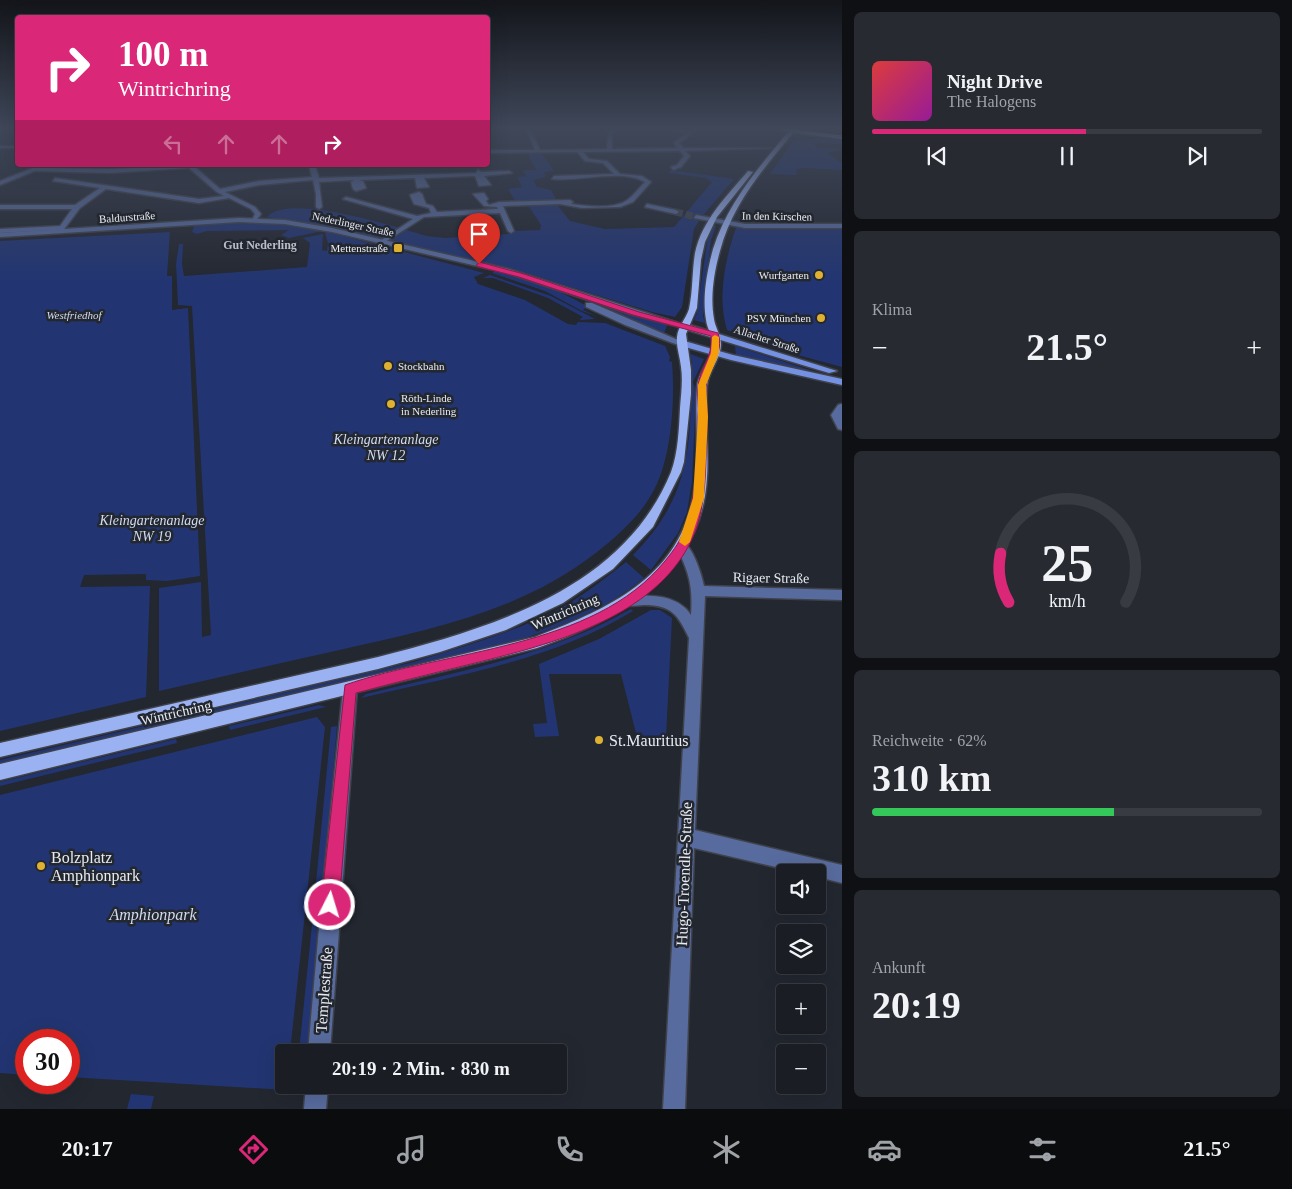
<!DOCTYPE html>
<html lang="de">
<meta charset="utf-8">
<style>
body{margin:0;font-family:Georgia,serif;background:#272a31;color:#f1f3f6;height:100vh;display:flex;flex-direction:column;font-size:19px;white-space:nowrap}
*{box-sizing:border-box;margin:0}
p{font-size:16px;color:#9fa2a6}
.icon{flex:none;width:28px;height:28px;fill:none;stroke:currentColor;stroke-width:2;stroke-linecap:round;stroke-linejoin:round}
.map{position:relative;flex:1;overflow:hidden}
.side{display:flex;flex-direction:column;gap:12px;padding:12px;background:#0e1014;width:450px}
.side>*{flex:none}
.top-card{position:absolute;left:15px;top:15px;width:475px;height:152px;border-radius:5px;box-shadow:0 5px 20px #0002,0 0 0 1px #383b41;background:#db2777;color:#fff;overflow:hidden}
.tools{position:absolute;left:776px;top:864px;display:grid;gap:10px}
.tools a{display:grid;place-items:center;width:50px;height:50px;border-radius:5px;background:#1a1d24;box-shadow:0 5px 20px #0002,0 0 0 1px #383b41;font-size:25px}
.speed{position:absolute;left:15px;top:1029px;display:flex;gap:10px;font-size:25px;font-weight:700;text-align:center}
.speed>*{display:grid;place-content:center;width:65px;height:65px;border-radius:50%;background:#1a1d24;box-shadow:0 5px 20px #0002,0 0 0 1px #383b41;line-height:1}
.speed .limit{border:8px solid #d22;background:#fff;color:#111}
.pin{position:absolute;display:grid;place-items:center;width:42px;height:42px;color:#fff;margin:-51px -21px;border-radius:50% 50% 50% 0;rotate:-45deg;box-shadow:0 0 5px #0007}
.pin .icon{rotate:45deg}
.me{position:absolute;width:55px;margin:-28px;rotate:5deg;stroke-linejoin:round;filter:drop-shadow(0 0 4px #0008)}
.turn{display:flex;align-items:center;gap:18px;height:105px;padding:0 20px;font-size:22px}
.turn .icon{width:65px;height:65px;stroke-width:2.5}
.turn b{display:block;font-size:35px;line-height:42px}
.lanes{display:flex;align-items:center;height:48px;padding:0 20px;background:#0003;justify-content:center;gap:25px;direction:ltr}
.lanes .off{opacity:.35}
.big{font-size:38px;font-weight:700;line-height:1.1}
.side .tile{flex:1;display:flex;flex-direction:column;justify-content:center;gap:8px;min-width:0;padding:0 18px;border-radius:8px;background:#272a31}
.side .dial{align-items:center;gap:0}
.dial svg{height:130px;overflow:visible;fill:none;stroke:#383b41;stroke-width:7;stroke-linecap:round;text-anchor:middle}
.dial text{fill:#f1f3f6;stroke:none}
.song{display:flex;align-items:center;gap:15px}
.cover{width:60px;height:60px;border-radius:8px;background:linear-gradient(135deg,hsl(0 70% 55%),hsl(300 70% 35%))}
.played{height:5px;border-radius:2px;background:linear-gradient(90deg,#db2777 55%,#383b41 55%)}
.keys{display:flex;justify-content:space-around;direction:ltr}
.heat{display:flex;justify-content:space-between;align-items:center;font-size:28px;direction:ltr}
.charge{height:8px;border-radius:4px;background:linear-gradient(90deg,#34c759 62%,#383b41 0)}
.trip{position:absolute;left:275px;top:1044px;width:292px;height:50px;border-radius:5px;background:#1a1d24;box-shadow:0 5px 20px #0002,0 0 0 1px #383b41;font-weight:700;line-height:50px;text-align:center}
.tab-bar{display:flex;height:80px;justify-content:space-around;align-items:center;background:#0a0c0e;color:#9fa2a6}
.tab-bar .icon{width:35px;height:35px}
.tab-bar .current{color:#db2777}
.tab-bar b{font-size:22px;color:#f1f3f6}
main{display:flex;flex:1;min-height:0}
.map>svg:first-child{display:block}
.green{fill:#223572}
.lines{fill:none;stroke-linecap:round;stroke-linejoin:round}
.minor-tunnel{stroke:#41444d;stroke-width:7;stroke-dasharray:7 3;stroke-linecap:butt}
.minor-casing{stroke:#3f424b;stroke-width:3}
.tertiary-casing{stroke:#3f424b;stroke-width:3}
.secondary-casing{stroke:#3f424b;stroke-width:3}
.primary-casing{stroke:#3f424b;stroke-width:3}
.minor{fill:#586b9e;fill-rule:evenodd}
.tertiary{fill:#586b9e;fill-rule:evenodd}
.secondary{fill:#7491e2;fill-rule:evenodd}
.primary{fill:#9ab2f1;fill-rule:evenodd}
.tram{stroke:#d2d5dc;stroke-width:1}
.route{fill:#db2777;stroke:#8e194d}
.slow{fill:#f59e0b}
.poi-dot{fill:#deb133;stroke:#232730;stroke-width:2}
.labels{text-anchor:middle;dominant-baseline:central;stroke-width:5;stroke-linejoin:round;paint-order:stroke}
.far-street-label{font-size:11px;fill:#e8ebf1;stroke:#232730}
.far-poi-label{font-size:11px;fill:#e8ebf1;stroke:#232730;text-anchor:end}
.far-park-label{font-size:11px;font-style:italic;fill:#d2dbf0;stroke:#232730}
.far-neighbourhood-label{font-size:12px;font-weight:bold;fill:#b9bec9;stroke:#232730}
.park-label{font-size:14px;font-style:italic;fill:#d2dbf0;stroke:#232730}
.street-label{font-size:14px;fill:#e8ebf1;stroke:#232730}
.near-poi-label{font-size:16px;fill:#e8ebf1;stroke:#232730;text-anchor:start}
.near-street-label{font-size:16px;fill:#e8ebf1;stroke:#232730}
.near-park-label{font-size:16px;font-style:italic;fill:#d2dbf0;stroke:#232730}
</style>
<main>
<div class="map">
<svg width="842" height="1109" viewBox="0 0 842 1109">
<rect width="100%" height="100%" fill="#232730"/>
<g class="green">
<polygon points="829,138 842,139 842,144 812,143 818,148 842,149 827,153 842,163 842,170 800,168 796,170 797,175 770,174 794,140"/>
<path d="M528,154H542L554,171L544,172L546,177L533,180L537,187L551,190L557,201H554L570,221L605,229L674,227L712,182L706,178L668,173L671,170L734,179L704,214L695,218L699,221L694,229L682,307L675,317L652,312L522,272L323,226L267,217C289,192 398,228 427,236L445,238L509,234L513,231L540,230L541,225L528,205L516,202L508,189L522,187L517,177L526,176L523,170H536Z"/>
<polygon points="243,221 241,224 278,224 322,231 289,238 281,235 289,230 207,231 197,234 192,232 194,226 198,224"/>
<polygon points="713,226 716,226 711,240 703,316 705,323 694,320 697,313 707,242"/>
<path d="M842,227V367L794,354L727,330C717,298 725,259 736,228Z"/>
<polygon points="170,232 167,276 172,276 172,310 188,308 200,576 167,581 146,580 146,574 84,575 80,587 150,586 146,697 0,731 0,241"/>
<path d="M328,232L484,273L474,277L478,284L525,300L568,324L576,325L578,322L605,323L665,346L670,357L669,361L672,362C675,399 672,454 655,488C642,514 620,534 597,552C519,613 430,629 335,651C276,664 217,678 159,691V588L201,582L202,637L211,635L192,306L178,305L176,264L179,244H183L182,264L184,276L307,267L310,243L303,238L323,234L322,250L327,251L328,243L325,233Z"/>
<path d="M495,271C520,270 565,294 587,306L583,310L597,316L582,311L545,291L492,273Z"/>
<polygon points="490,275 551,296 595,319 581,320 580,319 583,317 548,298 493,278 483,278"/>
<polygon points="591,300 668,323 664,333 604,310 588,301"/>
<polygon points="735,346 816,372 736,356"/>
<path d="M690,354L704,359L693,382L696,392L692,481L687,512L678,533L651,570L633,555C693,494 690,444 692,363Z"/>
<path d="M626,562L644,578C598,616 544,633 487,649L0,764V760L414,662C462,647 512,633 557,610C582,597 604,579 626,562Z"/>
<path d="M631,609L633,611C551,661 454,676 361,698L366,694C456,672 549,656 631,609Z"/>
<polygon points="651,610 660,610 672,618 666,737 637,737 621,674 549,674 559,736 535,737 533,724 547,723 539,664 599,639"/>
<polygon points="319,705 326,707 230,730 229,726"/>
<polygon points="317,717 325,727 290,1052 284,1052 284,1085 287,1085 286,1090 69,1077 69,1040 26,1040 26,1075 0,1073 0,795"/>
<polygon points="337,726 323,892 315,893 331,727"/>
<polygon points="176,739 177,743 0,786 0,782"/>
<polygon points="314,905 320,906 308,1052 299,1052"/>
<polygon points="131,1094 154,1096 151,1109 127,1109"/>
</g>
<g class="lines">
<polyline class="minor-tunnel" points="676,212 696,217"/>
<g class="minor-casing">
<g id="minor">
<path d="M526,129H530L540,150L607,149L608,134L613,129H617L612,134V149L677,148L674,143L687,133L668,129L691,131L698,129L679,143L683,148H772L685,151L690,156L681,167L673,170L671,167L677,165L684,156L680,151L583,152L589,159L607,161L620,174L642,176L651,182L633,202L620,207L582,208L560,204L503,206L514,231L511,233L508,231L500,213L424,217L382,244L379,242L380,241L413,219L343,199L346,197L417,216L431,213L429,208L414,204L410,195L419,192L422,194L426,204L433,206L437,212L498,209L497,207L484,206L473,194L484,193L488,199L486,201L489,205L499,202L570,200L573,202L571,204C586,206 610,209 624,202C632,198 638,189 645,182C622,168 578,182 552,179L554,176L614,174L603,163L585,161L577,152L488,153V150H535Z"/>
<rect x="0" y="146" width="18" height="2"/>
<polygon points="40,165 44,165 43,168 109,169 206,165 195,167 220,189 259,181 312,177 309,165 315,165 319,178 476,173 478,170 481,172 509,171 512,173 484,176 491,185 479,186 475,176 424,178 429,187 417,188 415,178 359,180 363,181 366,188 356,191 353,189 351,182 354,180 319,182 322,207 319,209 316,207 316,194 313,180 259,185 225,192 255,207 261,214 255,222 252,220 255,214 251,209 229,198 199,203 106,189 80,208 62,232 58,232 57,230 0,233 0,229 60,226 72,209 0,209 0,205 75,205 100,188 53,181 55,178 199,199 224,196 217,192 189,168 109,173 35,171 0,185 0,181"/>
<polygon points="647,204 676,210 679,212 676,214 645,207"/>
<polygon points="696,215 745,224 842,224 842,228 745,228 694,218"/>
<polygon points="841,404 842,404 842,430 838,429 831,415 838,405"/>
<path d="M683,543C693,546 702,576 704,586L842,590V600L705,596L695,830L842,865V883L818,877V872H797L694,848L685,1109H663L689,638C678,615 672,605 644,605C637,605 630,607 623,605L621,601L623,597L628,596C650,595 677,594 691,615C693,585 689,574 677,547Z"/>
<polygon points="350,683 355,685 357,689 330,1052 308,1052 321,905 343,689 345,685"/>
<polygon points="306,1085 328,1085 326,1109 304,1109"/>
</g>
</g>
<g class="tertiary-casing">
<g id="tertiary">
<polygon points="239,218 285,220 332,228 509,269 688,326 684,328 633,315 507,273 332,232 285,224 239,222 0,237 0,233"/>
<polygon points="586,303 592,303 685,343 678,345 625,325 586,307"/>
</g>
</g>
<g class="secondary-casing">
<g id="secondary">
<polygon points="681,324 687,324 837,371 829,373 681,328"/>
<polygon points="681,340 733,355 842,379 842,385 731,360 678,345 678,341"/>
</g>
</g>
<g class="primary-casing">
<g id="primary">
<path d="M773,129H793L842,137V139L793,133C763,169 732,205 720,251C714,272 710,297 714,319C715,327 721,335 721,344C721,359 708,371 707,386C704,423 711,460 705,496C691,580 611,623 537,648L0,780V764L535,637C605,610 678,579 693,497C700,461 695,424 697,387C698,372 711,361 713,345C713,336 707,329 706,320C702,297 707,271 713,249C727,204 759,167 788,132Z"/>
<path d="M748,171L753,172L717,217L705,242L701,260L697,308L686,334L691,370V394L684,462L681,472L653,527L613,569L563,603L506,630L440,652L378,669L0,757V743L378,657C490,628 623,590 671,472C678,453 679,429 680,408C681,395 683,380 681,367C680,357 676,347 677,337C678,326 686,319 689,309C693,291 692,271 695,253C702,220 727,196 748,171Z"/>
</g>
</g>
<use href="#minor" class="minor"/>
<use href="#tertiary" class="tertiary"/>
<use href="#secondary" class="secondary"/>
<use href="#primary" class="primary"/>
<polyline class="tram" points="779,129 842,136"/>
</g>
<linearGradient id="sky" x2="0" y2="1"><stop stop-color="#13151a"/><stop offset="0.45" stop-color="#3f4759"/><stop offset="1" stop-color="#3f4759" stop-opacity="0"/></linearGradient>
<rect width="842" height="284" fill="url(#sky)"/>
<path class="route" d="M479,262L524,274L639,312L718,333C725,353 708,367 706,387C706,401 708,415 707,429C705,468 708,511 688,547C647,622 543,646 467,665C430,674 393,683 356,693L339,905L336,911L330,914L324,911L321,905L345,685C445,650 594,649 665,561C674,550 682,539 686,525C697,491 698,452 698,417C699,407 697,396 698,386C700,367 713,359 711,336L633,315L519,277L476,266Z"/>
<polygon class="slow" points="715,335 719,337 719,353 706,385 708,417 704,498 690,542 685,546 679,542 693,498 698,417 698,385 711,353 712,337"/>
<g class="poi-dot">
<rect x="393" y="243" width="10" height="10" rx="2.5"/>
<circle cx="819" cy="275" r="5"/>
<circle cx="821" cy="318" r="5"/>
<circle cx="388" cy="366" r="5"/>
<circle cx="391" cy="404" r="5"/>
<circle cx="599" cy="740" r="5"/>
<circle cx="41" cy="866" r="5"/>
</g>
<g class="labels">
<g class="far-street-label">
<text transform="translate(777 216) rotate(1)">In den Kirschen</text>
<text transform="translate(127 217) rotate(-4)">Baldurstraße</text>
<text transform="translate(353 224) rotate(12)">Nederlinger Straße</text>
<text transform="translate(767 339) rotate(18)">Allacher Straße</text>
</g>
<g class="far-poi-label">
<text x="388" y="248">Mettenstraße</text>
<text x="809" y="275">Wurfgarten</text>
<text x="811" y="318">PSV München</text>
<text x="398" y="366" text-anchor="start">Stockbahn</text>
<text x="401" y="398" text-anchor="start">Röth-Linde<tspan x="401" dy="13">in Nederling</tspan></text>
</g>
<g class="far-park-label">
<text x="74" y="315">Westfriedhof</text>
</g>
<g class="far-neighbourhood-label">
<text x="260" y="245">Gut Nederling</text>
</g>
<g class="park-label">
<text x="386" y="439">Kleingartenanlage<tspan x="386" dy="16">NW 12</tspan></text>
<text x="152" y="520">Kleingartenanlage<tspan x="152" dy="16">NW 19</tspan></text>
</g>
<g class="street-label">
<text transform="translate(771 578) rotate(1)">Rigaer Straße</text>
<text transform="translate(565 612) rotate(-23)">Wintrichring</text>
<text transform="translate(176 713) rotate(-13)">Wintrichring</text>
</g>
<g class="near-poi-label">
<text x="609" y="740">St.Mauritius</text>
<text x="51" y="857">Bolzplatz<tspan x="51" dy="18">Amphionpark</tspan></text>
</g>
<g class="near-street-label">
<text transform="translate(684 874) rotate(-88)">Hugo-Troendle-Straße</text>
<text transform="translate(324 990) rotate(-86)">Templestraße</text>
</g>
<g class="near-park-label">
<text x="153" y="914">Amphionpark</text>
</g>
</g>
</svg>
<div class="tools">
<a><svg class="icon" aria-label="sound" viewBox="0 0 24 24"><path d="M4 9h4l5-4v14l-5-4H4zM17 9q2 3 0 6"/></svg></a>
<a><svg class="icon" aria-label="layers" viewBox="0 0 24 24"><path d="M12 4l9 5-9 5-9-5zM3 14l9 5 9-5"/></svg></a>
<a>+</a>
<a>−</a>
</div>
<div class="speed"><div class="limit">30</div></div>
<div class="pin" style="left:479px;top:264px;background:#d93025"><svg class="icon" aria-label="arrive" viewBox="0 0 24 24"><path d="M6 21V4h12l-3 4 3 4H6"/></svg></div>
<svg class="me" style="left:330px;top:905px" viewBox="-20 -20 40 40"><circle r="17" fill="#db2777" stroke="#fff" stroke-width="3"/><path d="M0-11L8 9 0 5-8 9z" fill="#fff"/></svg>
<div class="trip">20:19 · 2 Min. · 830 m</div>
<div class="top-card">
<div class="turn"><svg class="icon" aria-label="right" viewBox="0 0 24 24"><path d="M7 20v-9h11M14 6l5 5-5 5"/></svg><div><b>100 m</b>Wintrichring</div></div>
<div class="lanes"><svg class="icon off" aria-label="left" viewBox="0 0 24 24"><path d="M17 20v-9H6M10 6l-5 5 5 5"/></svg><svg class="icon off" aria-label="ahead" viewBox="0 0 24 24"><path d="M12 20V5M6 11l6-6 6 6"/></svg><svg class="icon off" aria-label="ahead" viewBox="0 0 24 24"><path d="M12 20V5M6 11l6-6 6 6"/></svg><svg class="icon" aria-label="right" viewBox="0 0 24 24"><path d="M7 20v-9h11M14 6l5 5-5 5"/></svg></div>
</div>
</div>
<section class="side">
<div class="tile">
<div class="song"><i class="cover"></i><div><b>Night Drive</b><p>The Halogens</p></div></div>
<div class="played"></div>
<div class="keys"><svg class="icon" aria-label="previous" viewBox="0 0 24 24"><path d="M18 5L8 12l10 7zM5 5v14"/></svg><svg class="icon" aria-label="pause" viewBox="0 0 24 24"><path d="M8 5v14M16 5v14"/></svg><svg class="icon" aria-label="next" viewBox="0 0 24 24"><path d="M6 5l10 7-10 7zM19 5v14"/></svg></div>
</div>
<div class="tile"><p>Klima</p>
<div class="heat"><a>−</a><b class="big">21.5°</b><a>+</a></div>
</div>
<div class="tile dial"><svg viewBox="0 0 100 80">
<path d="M14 69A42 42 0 1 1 86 69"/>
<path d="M14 69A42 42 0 0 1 9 39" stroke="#db2777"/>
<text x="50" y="56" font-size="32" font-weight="700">25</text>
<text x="50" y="72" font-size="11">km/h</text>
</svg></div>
<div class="tile"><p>Reichweite · 62%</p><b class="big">310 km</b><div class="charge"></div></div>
<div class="tile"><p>Ankunft</p><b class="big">20:19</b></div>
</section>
</main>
<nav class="tab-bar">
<b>20:17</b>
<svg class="icon current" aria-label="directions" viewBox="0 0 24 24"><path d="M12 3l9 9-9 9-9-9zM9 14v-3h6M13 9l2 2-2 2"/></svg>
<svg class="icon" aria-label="music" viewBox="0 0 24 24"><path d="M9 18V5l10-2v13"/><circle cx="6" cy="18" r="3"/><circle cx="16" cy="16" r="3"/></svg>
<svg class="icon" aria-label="phone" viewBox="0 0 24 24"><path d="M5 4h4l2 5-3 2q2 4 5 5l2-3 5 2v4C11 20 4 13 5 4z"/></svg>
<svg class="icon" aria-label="climate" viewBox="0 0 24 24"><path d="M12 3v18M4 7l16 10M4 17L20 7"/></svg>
<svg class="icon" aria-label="car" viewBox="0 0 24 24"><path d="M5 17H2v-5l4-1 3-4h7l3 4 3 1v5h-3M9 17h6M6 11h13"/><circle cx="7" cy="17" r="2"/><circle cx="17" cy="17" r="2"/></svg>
<svg class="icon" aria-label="filters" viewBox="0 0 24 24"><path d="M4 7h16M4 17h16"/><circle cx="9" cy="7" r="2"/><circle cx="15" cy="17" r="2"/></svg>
<b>21.5°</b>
</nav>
